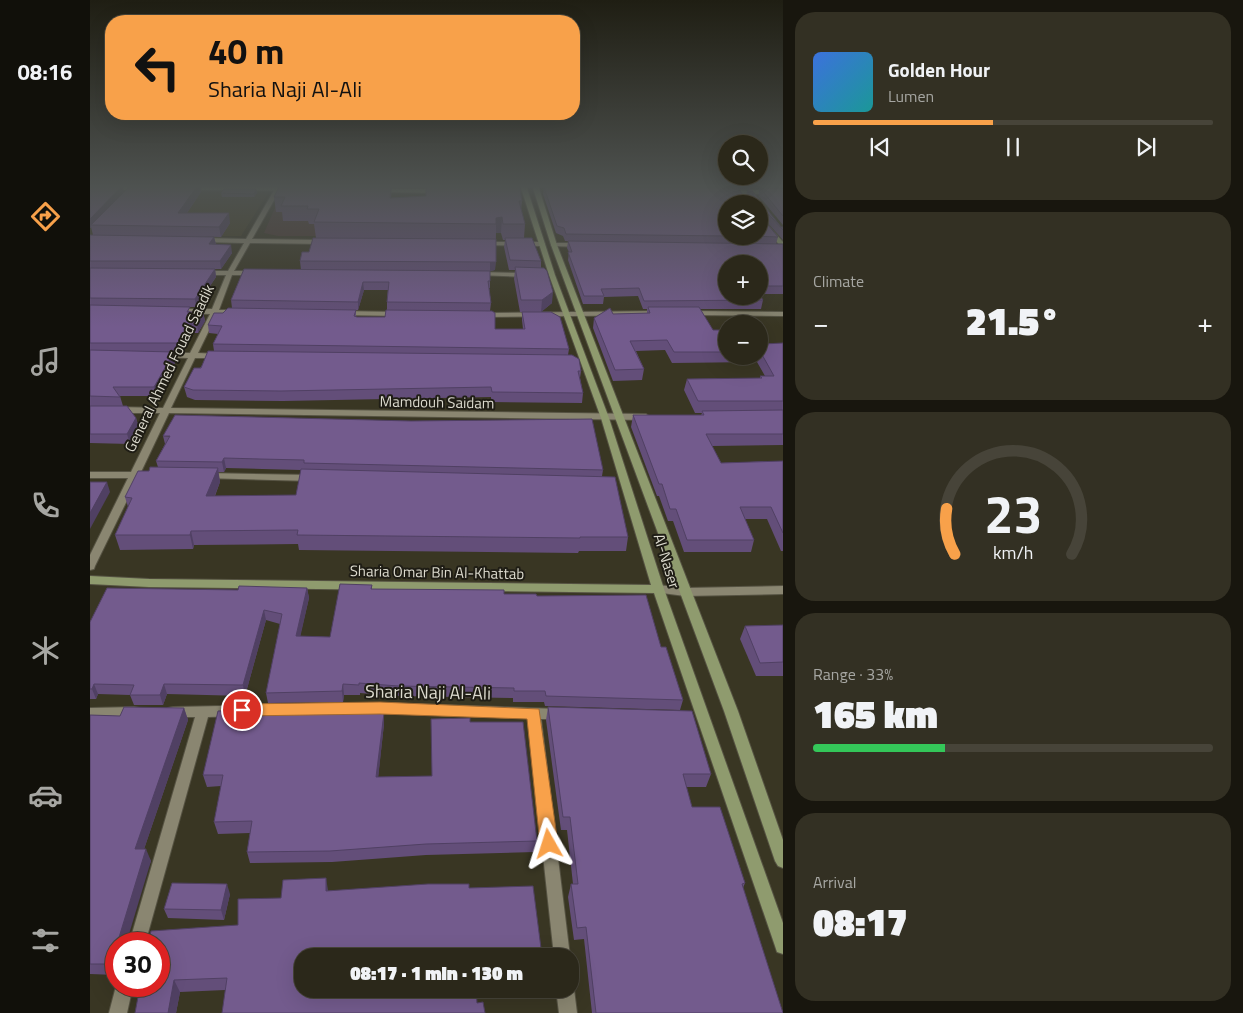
<!DOCTYPE html>
<meta charset="utf-8">
<style>
body{margin:0;font-family:"Titillium Web",sans-serif;background:#333023;color:#f1f3f6;height:100vh;display:flex;flex-direction:column;font-size:19px;white-space:nowrap}
*{box-sizing:border-box;margin:0}
p{font-size:16px;color:#a6a6a2}
.icon{flex:none;width:28px;height:28px;fill:none;stroke:currentColor;stroke-width:2;stroke-linecap:round;stroke-linejoin:round}
.map{position:relative;flex:1;overflow:hidden}
.panel{display:flex;flex-direction:column;gap:12px;padding:12px;background:#18160e;width:460px}
.panel>*{flex:none}
.top-card{position:absolute;left:15px;top:15px;width:475px;height:105px;border-radius:20px;box-shadow:0 5px 20px #0002,0 0 0 1px #474439;background:#f8a14a;color:#111;overflow:hidden}
.controls{position:absolute;left:628px;top:135px;display:grid;gap:10px}
.controls a{display:grid;place-items:center;width:50px;height:50px;border-radius:50%;background:#2b281a;box-shadow:0 5px 20px #0002,0 0 0 1px #474439;font-size:25px}
.speed{position:absolute;left:15px;top:932px;display:flex;gap:10px;font-size:25px;font-weight:700;text-align:center}
.speed>*{display:grid;place-content:center;width:65px;height:65px;border-radius:50%;background:#2b281a;box-shadow:0 5px 20px #0002,0 0 0 1px #474439;line-height:1}
.speed .limit{border:8px solid #d22;background:#fff;color:#111}
.pin{position:absolute;display:grid;place-items:center;width:42px;height:42px;color:#fff;margin:-21px;border:2px solid #fff;border-radius:50%;box-shadow:0 1px 5px #0007}
.me{position:absolute;width:55px;margin:-28px;rotate:354deg;stroke-linejoin:round;filter:drop-shadow(0 0 4px #0008)}
.turn{display:flex;align-items:center;gap:18px;height:105px;padding:0 20px;font-size:22px}
.turn .icon{width:65px;height:65px;stroke-width:2.5}
.turn b{display:block;font-size:35px;line-height:42px}
.big{font-size:38px;font-weight:800;line-height:1.1}
.panel .tile{flex:1;display:flex;flex-direction:column;justify-content:center;gap:8px;min-width:0;padding:0 18px;border-radius:20px;background:#333023}
.panel .dial{align-items:center;gap:0}
.dial svg{height:130px;overflow:visible;fill:none;stroke:#474439;stroke-width:7;stroke-linecap:round;text-anchor:middle}
.dial text{fill:#f1f3f6;stroke:none}
.song{display:flex;align-items:center;gap:15px}
.cover{width:60px;height:60px;border-radius:8px;background:linear-gradient(135deg,hsl(220 70% 55%),hsl(180 70% 35%))}
.played{height:5px;border-radius:2px;background:linear-gradient(90deg,#f8a14a 45%,#474439 45%)}
.keys{display:flex;justify-content:space-around;direction:ltr}
.heat{display:flex;justify-content:space-between;align-items:center;font-size:28px;direction:ltr}
.charge{height:8px;border-radius:4px;background:linear-gradient(90deg,#34c759 33%,#474439 0)}
.trip{position:absolute;left:204px;top:948px;width:285px;height:50px;border-radius:20px;background:#2b281a;box-shadow:0 5px 20px #0002,0 0 0 1px #474439;font-weight:800;line-height:50px;text-align:center}
main{display:flex;flex:1;min-height:0}
.menu{display:flex;flex-direction:column;width:90px;justify-content:space-around;align-items:center;background:#11100a;color:#a6a6a2}
.menu .icon{width:35px;height:35px}
.menu .on{color:#f8a14a}
.menu b{font-size:22px;color:#f1f3f6}
.map>svg:first-child{display:block}
.built{fill:#454026}
.medical{fill:#4b3832}
.lines{fill:none;stroke-linecap:round;stroke-linejoin:round}
.street-casing{stroke:#555242;stroke-width:2}
.secondary-casing{stroke:#555242;stroke-width:2}
.street{fill:#8a8671;fill-rule:evenodd}
.secondary{fill:#8f9b6e;fill-rule:evenodd}
.wall{fill:#634e79;fill-rule:evenodd}
.shaded-wall{fill:#504063}
.building{fill:#735b8d;stroke:#504063}
.route{fill:#f8a14a;stroke:#a16930}
.labels{text-anchor:middle;dominant-baseline:central;stroke-width:4;stroke-linejoin:round;paint-order:stroke}
.street-label{font-size:15px;fill:#dcdace;stroke:#1f1d15}
.near-street-label{font-size:18px;fill:#dcdace;stroke:#1f1d15}
</style>
<main>
<nav class="menu">
<b>08:16</b>
<svg class="icon on" aria-label="directions" viewBox="0 0 24 24"><path d="M12 3l9 9-9 9-9-9zM9 14v-3h6M13 9l2 2-2 2"/></svg>
<svg class="icon" aria-label="music" viewBox="0 0 24 24"><path d="M9 18V5l10-2v13"/><circle cx="6" cy="18" r="3"/><circle cx="16" cy="16" r="3"/></svg>
<svg class="icon" aria-label="phone" viewBox="0 0 24 24"><path d="M5 4h4l2 5-3 2q2 4 5 5l2-3 5 2v4C11 20 4 13 5 4z"/></svg>
<svg class="icon" aria-label="climate" viewBox="0 0 24 24"><path d="M12 3v18M4 7l16 10M4 17L20 7"/></svg>
<svg class="icon" aria-label="car" viewBox="0 0 24 24"><path d="M5 17H2v-5l4-1 3-4h7l3 4 3 1v5h-3M9 17h6M6 11h13"/><circle cx="7" cy="17" r="2"/><circle cx="17" cy="17" r="2"/></svg>
<svg class="icon" aria-label="filters" viewBox="0 0 24 24"><path d="M4 7h16M4 17h16"/><circle cx="9" cy="7" r="2"/><circle cx="15" cy="17" r="2"/></svg>
</nav>
<div class="map">
<svg width="693" height="1013" viewBox="0 0 693 1013">
<rect width="100%" height="100%" fill="#393623"/>
<polygon class="built" points="48,189 180,190 151,236 2,236 24,210"/>
<polygon class="medical" points="190,196 281,236 188,236 174,233"/>
<g class="lines">
<g class="street-casing">
<g id="street">
<polygon points="187,185 192,186 162,239 233,240 236,242 233,244 160,243 144,271 166,271 169,273 166,275 142,275 129,310 146,310 150,312 146,314 127,314 108,353 129,354 133,356 129,358 105,358 81,408 556,414 560,417 556,420 79,413 51,472 59,472 64,475 59,478 48,478 5,566 4,569 0,570 0,555 38,478 0,478 0,472 41,472 70,413 28,413 24,410 28,407 73,408 98,358 71,357 67,355 71,353 100,353 120,314 88,313 84,311 88,309 122,309 136,275 113,275 110,273 113,271 138,271 154,243 113,242 110,240 113,238 156,239"/>
<polygon points="393,242 452,242 455,244 452,246 391,245 390,244"/>
<polygon points="464,243 490,243 493,245 490,247 462,246 461,245"/>
<polygon points="388,272 436,273 439,275 436,277 386,275 386,273"/>
<polygon points="250,311 309,312 313,314 309,316 253,315 249,313"/>
<polygon points="569,311 572,311 572,315 393,317 389,315 393,313"/>
<polygon points="598,311 693,312 693,316 601,315 598,315"/>
<polygon points="116,473 221,475 226,478 221,481 113,478 111,476 113,474"/>
<polygon points="568,585 595,588 693,586 693,594 595,596 564,592 562,589 564,586"/>
<polygon points="290,703 469,709 474,710 476,714 474,718 469,719 451,719 480,956 480,957 464,956 438,718 290,713 238,714 233,713 232,709 233,705 238,704"/>
<polygon points="184,705 189,706 190,710 189,714 184,715 118,717 55,944 39,944 105,717 83,717 78,716 76,712 78,708 83,707"/>
<polygon points="44,707 49,708 51,712 49,716 44,717 0,718 0,708"/>
<polygon points="480,983 484,989 487,1013 469,1013 466,989 480,989"/>
<polygon points="26,986 43,986 37,1013 19,1013"/>
</g>
</g>
<g class="secondary-casing">
<g id="secondary">
<polygon points="430,185 436,185 465,275 519,418 574,589 693,923 693,954 687,952 685,946 564,593 59,587 0,584 0,576 59,579 561,585 511,418 459,275"/>
<polygon points="442,185 448,185 467,245 648,711 693,840 693,868 688,866 685,861 634,711 461,245"/>
<polygon points="0,186 51,186 54,188 51,190 0,190"/>
<polygon points="96,187 201,187 204,189 201,191 98,190 96,189"/>
<polygon points="286,189 349,189 352,191 349,193 288,192 286,191"/>
<polygon points="693,190 693,194 638,194 635,192 638,190"/>
<polygon points="669,215 693,242 693,248 691,247 669,220"/>
</g>
</g>
<use href="#street" class="street"/>
<use href="#secondary" class="secondary"/>
</g>
<g class="wall">
<polygon points="0,185 34,192 41,185 110,185 111,192 97,213 140,223 131,237 96,236 124,237 126,244 142,253 131,269 125,269 126,277 106,307 93,307 101,312 113,312 115,321 108,333 102,333 91,352 84,352 86,361 66,396 30,396 33,406 46,418 49,428 40,444 0,443 0,235 3,235 1,227 0,228"/>
<path d="M190,185H302L301,198L336,196V186L323,185H429L432,201L431,210L435,224L434,238L451,261V268L462,303L451,312L479,349L478,355L491,371L490,378L493,393L492,403L401,402V397L193,401L105,400L97,397L94,387L124,351L123,344L128,334L119,333L118,325L133,313L142,308L141,300L154,269L400,281V288H399L401,303L400,311L405,329H433L432,320V312H430L424,279L425,270H419L414,247L415,240H413L411,233H406L405,270L400,271L211,270L210,261L219,252L226,238L224,224H219L218,221H193L192,212H186L184,197ZM274,290H298L297,302V310L295,317H266V310H268Z"/>
<polygon points="451,185 540,185 539,188 549,188 547,185 644,185 640,188 655,198 659,198 656,195 658,188 691,227 693,227 693,240 669,213 688,237 686,244 693,244 693,294 669,294 669,264 636,264 673,300 671,309 610,309 623,330 636,330 636,356 669,356 669,337 673,344 693,343 693,445 622,446 631,463 693,461 693,551 691,551 677,519 655,519 664,540 661,552 594,552 583,521 578,521 569,496 567,496 541,427 543,415 611,415 612,413 605,413 594,390 597,379 670,378 670,376 675,376 667,362 582,363 575,350 546,351 554,369 552,380 523,381 503,328 504,318 523,314 557,313 557,309 553,309 548,296 514,297 513,304 493,304 478,260 479,252 477,248 478,241 475,241 473,236 466,233 453,194 454,187 451,187"/>
<polygon points="659,185 693,185 693,188 663,188"/>
<polygon points="670,188 693,189 693,225 668,195"/>
<polygon points="166,189 167,193 164,197 132,197 131,193"/>
<path d="M73,436L513,470L512,476L538,537L536,551H489L488,553L209,550L208,544L104,545L103,549L30,550L25,535L38,507L35,497L59,471L68,467L66,461L75,444ZM136,468L172,469L211,470L206,495L125,496L130,482L128,472H134Z"/>
<polygon points="282,585 282,589 414,594 447,596 571,647 593,700 590,710 455,706 454,702 423,702 423,698 308,696 270,693 270,695 254,695 253,702 178,703 176,693 190,624 176,620 155,696 77,694 73,705 44,705 40,695 8,694 6,699 0,699 0,622 148,590 217,588 219,598 210,636 240,637"/>
<polygon points="693,625 693,676 666,676 650,639 655,626"/>
<polygon points="458,707 621,774 616,787 596,787 602,807 655,883 653,888 693,1013 502,1013 494,939 484,940 478,897 481,884 483,884 477,830 471,830 456,720"/>
<polygon points="94,708 98,720 54,849 61,861 26,944 26,975 0,974 0,715 30,716"/>
<polygon points="251,711 294,724 288,777 342,776 380,722 447,841 445,852 336,855 242,862 160,863 157,852 160,833 128,834 124,822 131,786 117,787 113,775"/>
<polygon points="140,894 134,920 78,918 74,909"/>
<polygon points="69,944 212,956 387,1003 395,1013 135,990 90,992 86,1013"/>
</g>
<g class="shaded-wall">
<polygon points="33,185 34,192 1,225 1,227 0,228 0,219"/>
<polygon points="108,185 110,185 111,192 90,223 88,213"/>
<polygon points="166,189 167,193 164,197 164,194"/>
<polygon points="139,213 140,223 131,237 129,227"/>
<polygon points="412,217 411,233 406,233 406,218"/>
<polygon points="124,237 126,245 119,244"/>
<polygon points="141,245 142,253 131,269 130,261"/>
<polygon points="400,262 406,262 405,270 400,271"/>
<polygon points="125,269 126,277 106,307 105,299"/>
<polygon points="273,282 274,290 268,310 268,302"/>
<polygon points="463,292 462,303 451,312 452,300"/>
<polygon points="113,312 115,321 108,333 107,324"/>
<polygon points="101,324 102,333 91,352 89,343"/>
<polygon points="84,352 86,361 66,396 64,387"/>
<polygon points="46,418 49,428 40,444 37,434"/>
<polygon points="134,458 136,468 134,472 132,462"/>
<polygon points="128,468 130,482 119,510 116,496"/>
<polygon points="17,482 20,492 0,529 0,513"/>
<polygon points="101,531 104,545 103,549 100,535"/>
<polygon points="217,588 219,598 208,647 206,636"/>
<polygon points="174,610 176,620 155,696 153,685"/>
<polygon points="4,684 8,694 6,699 2,689"/>
<polygon points="74,684 77,694 73,705 70,695"/>
<polygon points="253,684 254,695 253,702 252,691"/>
<polygon points="94,708 98,720 50,861 45,849"/>
<polygon points="294,713 294,724 287,789 286,777"/>
<polygon points="56,849 61,861 36,944 27,944"/>
<polygon points="236,878 238,890 238,904 236,891"/>
<polygon points="137,884 140,894 134,920 131,910"/>
<polygon points="26,947 26,973 21,964"/>
<polygon points="84,980 90,992 86,1013 78,1013"/>
</g>
<g class="building">
<polygon points="0,185 33,185 0,219"/>
<polygon points="41,185 108,185 88,213 139,213 129,227 1,225"/>
<polygon points="190,185 301,185 300,198 336,196 336,185 429,185 432,201 429,201 435,224 413,224 412,217 406,218 406,224 224,222 229,209 217,209 218,206 191,206 195,197 184,197"/>
<polygon points="454,187 648,188 655,198 663,199 665,197 658,188 660,188 691,227 693,227 693,230 671,206 669,214 688,237 663,236 669,236 669,204 636,204 636,236 476,234 474,228 467,226"/>
<polygon points="670,188 693,189 693,216"/>
<polygon points="134,189 166,189 164,194 131,193"/>
<polygon points="0,235 124,237 119,244 141,245 130,261 0,261"/>
<polygon points="223,238 406,239 406,262 400,262 210,261 212,252 219,252"/>
<polygon points="415,238 442,238 451,261 420,260"/>
<polygon points="478,241 693,244 693,286 669,286 669,264 636,264 636,296 669,296 669,294 673,300 554,301 549,288 511,289 514,296 494,296 478,252 482,252"/>
<polygon points="425,267 454,268 457,271 463,292 452,300 431,300"/>
<polygon points="0,268 125,269 105,299 0,298"/>
<polygon points="154,269 400,271 400,281 398,281 401,303 297,302 299,282 273,282 268,302 141,300"/>
<polygon points="0,305 100,307 97,312 113,312 107,324 101,324 89,343 0,343"/>
<polygon points="558,307 609,307 623,330 636,330 636,352 584,352 577,340 540,341 554,369 525,370 504,318 520,308 523,314 560,313"/>
<polygon points="138,308 266,310 264,316 267,317 295,317 296,310 402,311 405,313 405,329 435,329 432,312 461,312 470,317 479,349 123,344 132,326 118,325 124,313 133,313"/>
<polygon points="669,337 673,344 693,343 693,401 608,401 597,379 672,378 670,376 684,376 670,351 669,351"/>
<polygon points="0,350 84,352 64,387 23,387 30,397 0,396"/>
<polygon points="118,351 482,355 489,359 491,371 488,371 493,393 402,392 401,387 191,391 103,390 94,387 104,368 111,368"/>
<polygon points="0,406 37,406 46,418 37,434 0,434"/>
<polygon points="693,410 693,434 616,434 631,463 693,461 693,533 681,507 650,507 664,540 597,540 586,509 580,509 572,484 569,484 543,415 614,415 612,411"/>
<polygon points="85,415 321,421 502,419 513,470 214,463 214,460 170,459 134,458 132,462 66,461 80,436 73,436"/>
<polygon points="60,467 128,468 116,496 206,495 211,469 525,477 538,537 490,537 490,538 207,535 208,530 101,531 100,535 25,535 42,498 35,497 48,471 59,471"/>
<polygon points="0,482 17,482 0,513"/>
<polygon points="250,584 282,585 281,589 414,590 414,594 446,594 447,596 556,595 571,647 576,647 593,700 456,696 455,691 424,691 424,688 308,686 269,683 269,685 253,684 252,691 176,693 192,614 174,610 153,685 74,684 70,695 40,695 44,685 4,684 2,689 0,689 0,622 17,588 148,590 149,586 217,588 206,636 240,637"/>
<polygon points="693,625 693,662 670,663 655,626"/>
<polygon points="250,704 249,711 294,713 286,777 342,776 341,719 380,718 380,722 433,722 447,841 336,844 240,851 157,852 162,821 124,822 133,775 113,775 128,711 172,710 173,705"/>
<polygon points="34,707 94,708 45,849 56,849 27,944 26,944 26,947 21,964 0,964 0,715 30,716"/>
<polygon points="458,707 602,711 621,774 593,774 602,807 630,807 655,883 652,884 693,1013 506,1013 496,927 487,928 481,884 488,884 480,817 473,817"/>
<polygon points="236,878 236,891 338,884 379,884 379,888 443,886 452,956 212,956 212,989 386,989 387,1003 393,1002 395,1013 132,1013 137,978 84,980 78,1013 45,1013 50,986 69,986 69,944 58,944 61,931 148,925 148,899 191,898 193,880"/>
<polygon points="82,883 137,884 131,910 74,909"/>
</g>
<linearGradient id="sky" x2="0" y2="1"><stop stop-color="#1f1e13"/><stop offset="0.57" stop-color="#4e5250"/><stop offset="1" stop-color="#4e5250" stop-opacity="0"/></linearGradient>
<rect width="693" height="327" fill="url(#sky)"/>
<polygon class="route" points="290,702 449,709 468,844 465,850 459,852 453,850 450,844 437,719 290,714 152,716 147,715 145,710 147,706 152,704"/>
<g class="labels">
<g class="street-label">
<text transform="translate(79 368) rotate(-64)">General Ahmed Fouad Saadik</text>
<text transform="translate(347 402) rotate(1)">Mamdouh Saidam</text>
<text transform="translate(577 561) rotate(73)">Al-Naser</text>
<text transform="translate(347 572) rotate(1)">Sharia Omar Bin Al-Khattab</text>
</g>
<g class="near-street-label">
<text transform="translate(338 692) rotate(1)">Sharia Naji Al-Ali</text>
</g>
</g>
</svg>
<div class="controls">
<a><svg class="icon" aria-label="search" viewBox="0 0 24 24"><circle cx="10" cy="10" r="6"/><path d="M15 15l6 6"/></svg></a>
<a><svg class="icon" aria-label="layers" viewBox="0 0 24 24"><path d="M12 4l9 5-9 5-9-5zM3 14l9 5 9-5"/></svg></a>
<a>+</a>
<a>−</a>
</div>
<div class="speed"><div class="limit">30</div></div>
<div class="pin" style="left:152px;top:710px;background:#d93025"><svg class="icon" aria-label="arrive" viewBox="0 0 24 24"><path d="M6 21V4h12l-3 4 3 4H6"/></svg></div>
<svg class="me" style="left:459px;top:844px" viewBox="-20 -20 40 40"><path d="M0-17L14 15 0 8-14 15z" fill="#f8a14a" stroke="#fff" stroke-width="4"/></svg>
<div class="trip">08:17 · 1 min · 130 m</div>
<div class="top-card">
<div class="turn"><svg class="icon" aria-label="left" viewBox="0 0 24 24"><path d="M17 20v-9H6M10 6l-5 5 5 5"/></svg><div><b>40 m</b>Sharia Naji Al-Ali</div></div>
</div>
</div>
<section class="panel">
<div class="tile">
<div class="song"><i class="cover"></i><div><b>Golden Hour</b><p>Lumen</p></div></div>
<div class="played"></div>
<div class="keys"><svg class="icon" aria-label="previous" viewBox="0 0 24 24"><path d="M18 5L8 12l10 7zM5 5v14"/></svg><svg class="icon" aria-label="pause" viewBox="0 0 24 24"><path d="M8 5v14M16 5v14"/></svg><svg class="icon" aria-label="next" viewBox="0 0 24 24"><path d="M6 5l10 7-10 7zM19 5v14"/></svg></div>
</div>
<div class="tile"><p>Climate</p>
<div class="heat"><a>−</a><b class="big">21.5°</b><a>+</a></div>
</div>
<div class="tile dial"><svg viewBox="0 0 100 80">
<path d="M14 69A42 42 0 1 1 86 69"/>
<path d="M14 69A42 42 0 0 1 9 41" stroke="#f8a14a"/>
<text x="50" y="56" font-size="32" font-weight="700">23</text>
<text x="50" y="72" font-size="11">km/h</text>
</svg></div>
<div class="tile"><p>Range · 33%</p><b class="big">165 km</b><div class="charge"></div></div>
<div class="tile"><p>Arrival</p><b class="big">08:17</b></div>
</section>
</main>
